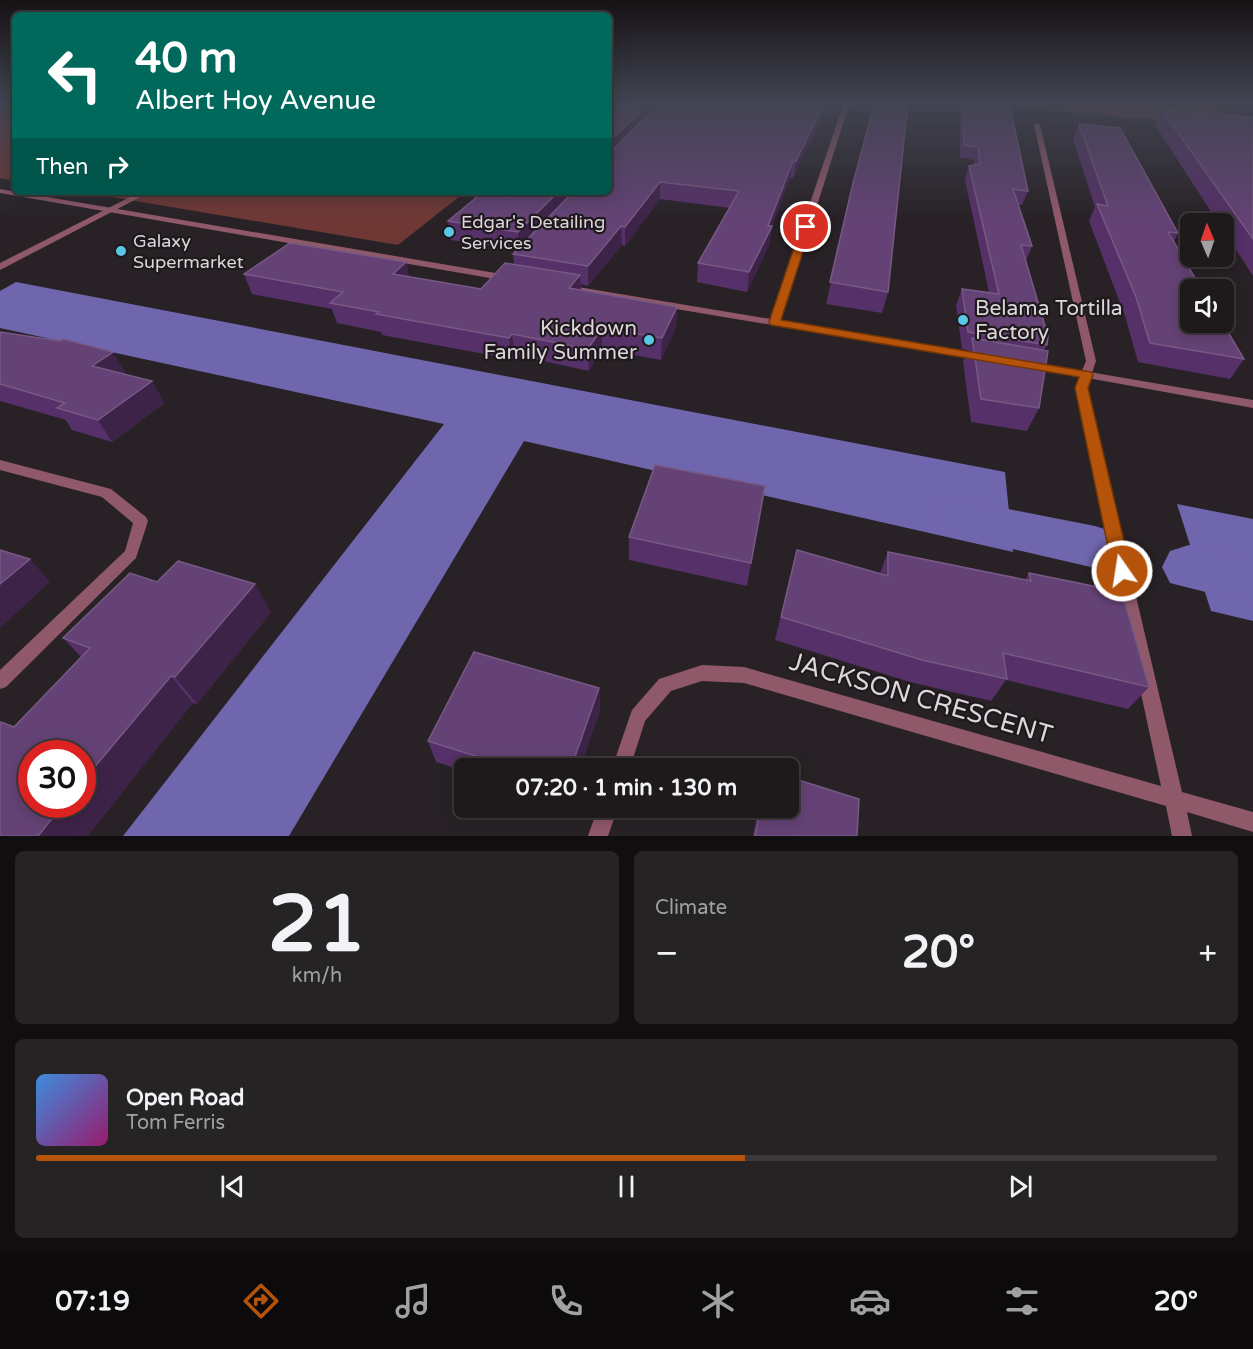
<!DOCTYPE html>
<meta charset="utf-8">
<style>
body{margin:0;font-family:"Varela Round",sans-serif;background:#262325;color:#f1f3f6;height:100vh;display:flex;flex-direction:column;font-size:22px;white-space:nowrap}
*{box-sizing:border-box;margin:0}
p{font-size:20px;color:#a1a1a3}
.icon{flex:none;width:33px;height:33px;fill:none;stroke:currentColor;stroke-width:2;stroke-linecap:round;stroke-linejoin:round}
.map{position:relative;height:836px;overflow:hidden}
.details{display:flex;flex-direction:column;gap:15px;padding:15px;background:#100e0f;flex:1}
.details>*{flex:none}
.hud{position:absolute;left:12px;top:12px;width:600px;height:183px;border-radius:9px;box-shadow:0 3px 15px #0003,0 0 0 2px #3c383b;background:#00695c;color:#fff;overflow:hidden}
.needle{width:39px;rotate:358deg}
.fabs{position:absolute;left:1180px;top:213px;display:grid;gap:12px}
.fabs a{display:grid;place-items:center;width:54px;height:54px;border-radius:9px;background:#1e1a1c;box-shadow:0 3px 15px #0003,0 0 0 2px #3c383b;font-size:30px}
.speed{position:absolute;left:18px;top:740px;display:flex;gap:12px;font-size:30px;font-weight:700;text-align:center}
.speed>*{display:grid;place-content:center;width:78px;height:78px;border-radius:50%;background:#1e1a1c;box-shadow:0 3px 15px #0003,0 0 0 2px #3c383b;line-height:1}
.speed .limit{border:9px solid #d22;background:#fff;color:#111}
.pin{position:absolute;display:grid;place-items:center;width:51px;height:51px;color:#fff;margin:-26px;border:3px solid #fff;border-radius:50%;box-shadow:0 2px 6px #0007}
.me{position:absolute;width:66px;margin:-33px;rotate:347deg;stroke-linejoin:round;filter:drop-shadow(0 0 4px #0008)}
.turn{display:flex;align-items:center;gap:21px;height:126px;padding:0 24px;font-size:27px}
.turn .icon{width:78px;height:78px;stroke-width:2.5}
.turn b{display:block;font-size:42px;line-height:51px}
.then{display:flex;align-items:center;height:57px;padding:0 24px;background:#0003;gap:12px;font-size:22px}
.big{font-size:45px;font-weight:700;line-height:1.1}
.details .card{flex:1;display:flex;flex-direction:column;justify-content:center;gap:9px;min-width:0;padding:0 21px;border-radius:9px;background:#262325}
.details .dial{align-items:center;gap:0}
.dial b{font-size:78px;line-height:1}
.song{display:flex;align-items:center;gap:18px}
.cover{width:72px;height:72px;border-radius:9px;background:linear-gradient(135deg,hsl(210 70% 55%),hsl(320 70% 35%))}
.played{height:6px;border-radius:3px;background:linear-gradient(90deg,#b45309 60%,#3c383b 60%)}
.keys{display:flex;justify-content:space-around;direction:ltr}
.heat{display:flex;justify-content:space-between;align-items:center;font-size:33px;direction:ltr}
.details .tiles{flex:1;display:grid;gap:15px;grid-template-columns:1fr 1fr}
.card:last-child{grid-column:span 2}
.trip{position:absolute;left:454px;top:758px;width:345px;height:60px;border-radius:9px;background:#1e1a1c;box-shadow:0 3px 15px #0003,0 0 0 2px #3c383b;font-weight:700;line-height:60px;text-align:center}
.tab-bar{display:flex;height:96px;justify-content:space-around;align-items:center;background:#0c0a0b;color:#a1a1a3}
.tab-bar .icon{width:42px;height:42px}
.tab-bar .current{color:#b45309}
.tab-bar b{font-size:27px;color:#f1f3f6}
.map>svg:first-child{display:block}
.green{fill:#6f3835}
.water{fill:#7066ad}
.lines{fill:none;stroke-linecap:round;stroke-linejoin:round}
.canal{fill:#7066ad;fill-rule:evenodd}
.minor{fill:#90596a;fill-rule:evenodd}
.tertiary{fill:#90596a;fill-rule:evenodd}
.wall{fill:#563068}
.shaded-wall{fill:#3e2349}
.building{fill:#644275;stroke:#775984;stroke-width:1.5}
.route{fill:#b45309;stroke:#753606;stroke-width:1.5}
.poi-dot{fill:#58c8e4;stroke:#1f191d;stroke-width:2}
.labels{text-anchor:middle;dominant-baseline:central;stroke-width:4.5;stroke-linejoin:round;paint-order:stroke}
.far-poi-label{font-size:18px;fill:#dad6d9;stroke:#1f191d;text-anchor:start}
.poi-label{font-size:21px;fill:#dad6d9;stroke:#1f191d;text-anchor:start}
.near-street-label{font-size:26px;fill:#dad6d9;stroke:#1f191d}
</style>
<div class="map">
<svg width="1253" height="836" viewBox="0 0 1253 836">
<rect width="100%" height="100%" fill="#282226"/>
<g class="green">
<polygon points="0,102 15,102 15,181 0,178"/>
<polygon points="957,102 1215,102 1237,127"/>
<polygon points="82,192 465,192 398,245"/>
</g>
<g class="water">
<polygon points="16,282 1005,472 1013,552 524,441 289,836 123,836 444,424 0,328 0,291"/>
<polygon points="1177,504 1253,519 1253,621 1211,611"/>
</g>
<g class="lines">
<g class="canal">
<polygon points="952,498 1095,526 1114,532 1121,547 1114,562 1095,568 934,531 927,517 934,503"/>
<polygon points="1189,545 1253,558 1253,604 1170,583 1162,567 1170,551"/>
</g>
<g class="minor">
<polygon points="844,102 850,102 780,322 775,325 771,324 770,322"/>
<polygon points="1037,123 1040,125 1096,361 1087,388 1182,792 1253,812 1253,832 1187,812 1192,836 1172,836 1166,806 744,683 702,681 671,691 645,721 630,768 612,768 632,710 659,679 702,665 744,667 1161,786 1075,388 1086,361 1034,125"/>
<polygon points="140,192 150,192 0,270 0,263"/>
<polygon points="0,460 111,489 146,517 148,521 136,558 6,687 0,689 0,670 125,551 133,523 102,497 0,470"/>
<polygon points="598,807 618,807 608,836 588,836"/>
</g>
<g class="tertiary">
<polygon points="0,189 507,275 512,278 507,281 0,193"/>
<polygon points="566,285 981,354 986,357 981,360 563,290 563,286"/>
<polygon points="1031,362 1253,400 1253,408 1027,367 1026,365 1027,363"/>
</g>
</g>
<g class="wall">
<polygon points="609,102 830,102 793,178 790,178 772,226 769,245 747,292 697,282 698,263 730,208 660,199 625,246 622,245 588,286 581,284 581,290 677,307 676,327 661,360 602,349 589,371 515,355 512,359 382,335 381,332 337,323 332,309 252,294 244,274 406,262 409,277 481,289 514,264 513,254 517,250 451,240 448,221 609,192"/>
<polygon points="961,102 1009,102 1028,191 1022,205 1018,205 1032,246 1026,261 1047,345 1044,350 1039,408 1027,431 971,422 963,361 968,350 962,349 956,305 962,289 989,292 965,180 969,166 974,165 974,160 960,158 960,106"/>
<polygon points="1162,110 1253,117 1253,276 1224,231 1224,224 1219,224 1155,125"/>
<polygon points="1079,124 1178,233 1174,242 1244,359 1230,379 1138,362 1125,316 1089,221 1095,207 1073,139"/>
<polygon points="853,183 888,292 882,313 826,304"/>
<polygon points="0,332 126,373 124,374 152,381 164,403 112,442 72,430 66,420 0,401"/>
<polygon points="765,486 747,586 629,560 629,537"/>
<polygon points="797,550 880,573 888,552 1025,580 1029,573 1149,687 1128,709 1006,680 991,701 910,682 775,640"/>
<polygon points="157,582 271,612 197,704 193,703 14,727 81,657 63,638"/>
<polygon points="599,688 600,710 580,768 465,768 465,771 436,762 428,741"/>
<polygon points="758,807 789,807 857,836 753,836"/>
</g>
<g class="shaded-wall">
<polygon points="650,102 665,102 609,159 609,142"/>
<polygon points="825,102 830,102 793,178 796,161"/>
<polygon points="793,161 790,178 772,227 769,245 747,292 749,272"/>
<polygon points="660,182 660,199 625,246 625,227"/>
<polygon points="558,192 577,192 520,251 518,232"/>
<polygon points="621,226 622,245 588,286 588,266"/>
<polygon points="406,262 410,282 393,274"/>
<polygon points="580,275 581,295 569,288"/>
<polygon points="677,307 676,327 661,360 662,338"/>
<polygon points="602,328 602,349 589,371 588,349"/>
<polygon points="512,334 515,355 512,359 509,338"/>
<polygon points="113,352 126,373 105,387 92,366"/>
<polygon points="152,381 164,403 112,442 98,420"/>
<polygon points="30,559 50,582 0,628 0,584"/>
<polygon points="255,584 271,612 197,704 175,677"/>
<polygon points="171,676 193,703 88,836 38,836 64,804 82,804 82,782"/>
<polygon points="599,688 600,710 580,768 571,768"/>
</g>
<g class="building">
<polygon points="609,102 650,102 609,142"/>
<polygon points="661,102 825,102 796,161 793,161 768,226 772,226 749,272 698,263 739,191 660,182 625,227 621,226 588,266 513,254 573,192 609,192 609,153 610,153"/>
<polygon points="875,102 908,102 888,292 830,282 853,183"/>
<polygon points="964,102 1009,102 1028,191 1013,189 1032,246 1021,245 1048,336 1047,345 968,332 962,289 999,294 969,166 980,164 978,147 964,145"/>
<polygon points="1162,110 1253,117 1253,239"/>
<polygon points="1079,124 1120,128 1178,233 1168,232 1202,290 1191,290 1191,322 1222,322 1244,359 1150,343 1136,297 1097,204 1108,206"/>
<polygon points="483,192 558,192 518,232 448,221"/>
<polygon points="290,243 406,262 393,274 481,289 505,263 580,275 569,288 677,307 662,338 602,328 588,349 512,334 509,338 376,314 379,312 330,303 343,292 244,274"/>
<polygon points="0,332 60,341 63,339 113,352 92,366 152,381 98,420 57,408 65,403 0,384"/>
<polygon points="972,338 1048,351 1039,408 981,399"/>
<polygon points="655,465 765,486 751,563 629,537"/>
<polygon points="0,550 30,559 0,584"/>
<polygon points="797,550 888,576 888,552 1031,581 1029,573 1122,592 1149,687 1003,653 1007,679 922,660 781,617"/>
<polygon points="178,561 255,584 175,677 171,676 82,782 82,753 32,753 32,804 64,804 38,836 39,836 0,836 0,723 1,722 14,727 90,648 63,638 130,573 157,582"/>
<polygon points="474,652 599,688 571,768 514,768 428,741"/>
<polygon points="789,777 859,799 857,836 755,836 761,807 789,807"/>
</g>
<linearGradient id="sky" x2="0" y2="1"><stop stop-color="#161315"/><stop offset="0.47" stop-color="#424452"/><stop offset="1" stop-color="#424452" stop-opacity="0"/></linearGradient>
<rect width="1253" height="219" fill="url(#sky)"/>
<polygon class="route" points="806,224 811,227 781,320 1091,372 1093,375 1088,388 1131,571 1128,576 1122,578 1116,576 1113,571 1075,388 1079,377 771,325 769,322 801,227"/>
<g class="poi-dot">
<circle cx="449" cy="232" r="6"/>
<circle cx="121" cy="251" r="6"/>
<circle cx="963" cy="320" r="6"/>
<circle cx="649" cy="340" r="6"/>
</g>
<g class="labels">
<g class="far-poi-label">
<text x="461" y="222">Edgar's Detailing<tspan x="461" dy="21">Services</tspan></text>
<text x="133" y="241">Galaxy<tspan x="133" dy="21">Supermarket</tspan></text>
</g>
<g class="poi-label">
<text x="975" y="308">Belama Tortilla<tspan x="975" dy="24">Factory</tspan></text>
<text x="637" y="328" text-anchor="end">Kickdown<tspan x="637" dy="24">Family Summer</tspan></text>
</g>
<g class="near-street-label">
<text transform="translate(921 698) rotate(16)">JACKSON CRESCENT</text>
</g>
</g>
</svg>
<div class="fabs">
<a><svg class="needle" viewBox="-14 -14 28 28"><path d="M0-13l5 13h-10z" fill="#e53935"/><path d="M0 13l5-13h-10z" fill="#a1a1a3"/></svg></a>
<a><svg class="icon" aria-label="sound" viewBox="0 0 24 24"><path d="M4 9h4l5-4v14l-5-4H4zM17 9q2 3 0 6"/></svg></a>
</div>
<div class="speed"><div class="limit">30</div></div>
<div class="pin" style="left:806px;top:227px;background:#d93025"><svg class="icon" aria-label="arrive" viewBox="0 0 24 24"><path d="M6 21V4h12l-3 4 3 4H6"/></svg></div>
<svg class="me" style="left:1122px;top:571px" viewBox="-20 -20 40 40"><circle r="17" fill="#b45309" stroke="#fff" stroke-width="3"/><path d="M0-11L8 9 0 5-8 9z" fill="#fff"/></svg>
<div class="trip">07:20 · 1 min · 130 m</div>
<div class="hud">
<div class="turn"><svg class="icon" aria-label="left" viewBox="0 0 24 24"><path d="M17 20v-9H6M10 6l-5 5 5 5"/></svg><div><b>40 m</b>Albert Hoy Avenue</div></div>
<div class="then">Then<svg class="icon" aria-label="right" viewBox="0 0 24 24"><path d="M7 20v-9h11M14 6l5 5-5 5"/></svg></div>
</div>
</div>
<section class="details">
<div class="tiles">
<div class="card dial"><b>21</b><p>km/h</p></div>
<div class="card"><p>Climate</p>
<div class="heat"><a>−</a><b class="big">20°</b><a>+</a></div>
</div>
<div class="card">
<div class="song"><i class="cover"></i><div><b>Open Road</b><p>Tom Ferris</p></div></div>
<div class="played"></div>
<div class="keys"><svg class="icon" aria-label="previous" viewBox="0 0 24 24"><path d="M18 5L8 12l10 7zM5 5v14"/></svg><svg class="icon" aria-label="pause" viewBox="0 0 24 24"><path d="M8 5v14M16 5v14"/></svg><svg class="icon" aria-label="next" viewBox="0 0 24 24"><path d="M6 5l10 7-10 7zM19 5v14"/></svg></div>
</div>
</div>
</section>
<nav class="tab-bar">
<b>07:19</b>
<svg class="icon current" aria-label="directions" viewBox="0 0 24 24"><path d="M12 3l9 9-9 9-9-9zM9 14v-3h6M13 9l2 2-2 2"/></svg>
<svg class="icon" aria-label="music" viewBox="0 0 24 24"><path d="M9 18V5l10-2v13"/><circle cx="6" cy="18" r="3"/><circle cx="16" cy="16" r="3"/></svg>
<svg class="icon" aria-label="phone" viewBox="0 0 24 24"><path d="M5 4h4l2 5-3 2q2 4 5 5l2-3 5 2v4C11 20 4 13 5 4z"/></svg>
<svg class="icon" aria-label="climate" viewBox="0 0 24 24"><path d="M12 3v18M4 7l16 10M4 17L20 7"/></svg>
<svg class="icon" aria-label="car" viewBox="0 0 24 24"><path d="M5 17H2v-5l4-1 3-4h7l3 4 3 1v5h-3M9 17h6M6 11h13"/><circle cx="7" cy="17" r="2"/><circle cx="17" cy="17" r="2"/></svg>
<svg class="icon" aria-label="filters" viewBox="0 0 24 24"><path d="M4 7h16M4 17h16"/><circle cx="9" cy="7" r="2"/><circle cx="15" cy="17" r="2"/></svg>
<b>20°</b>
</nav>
